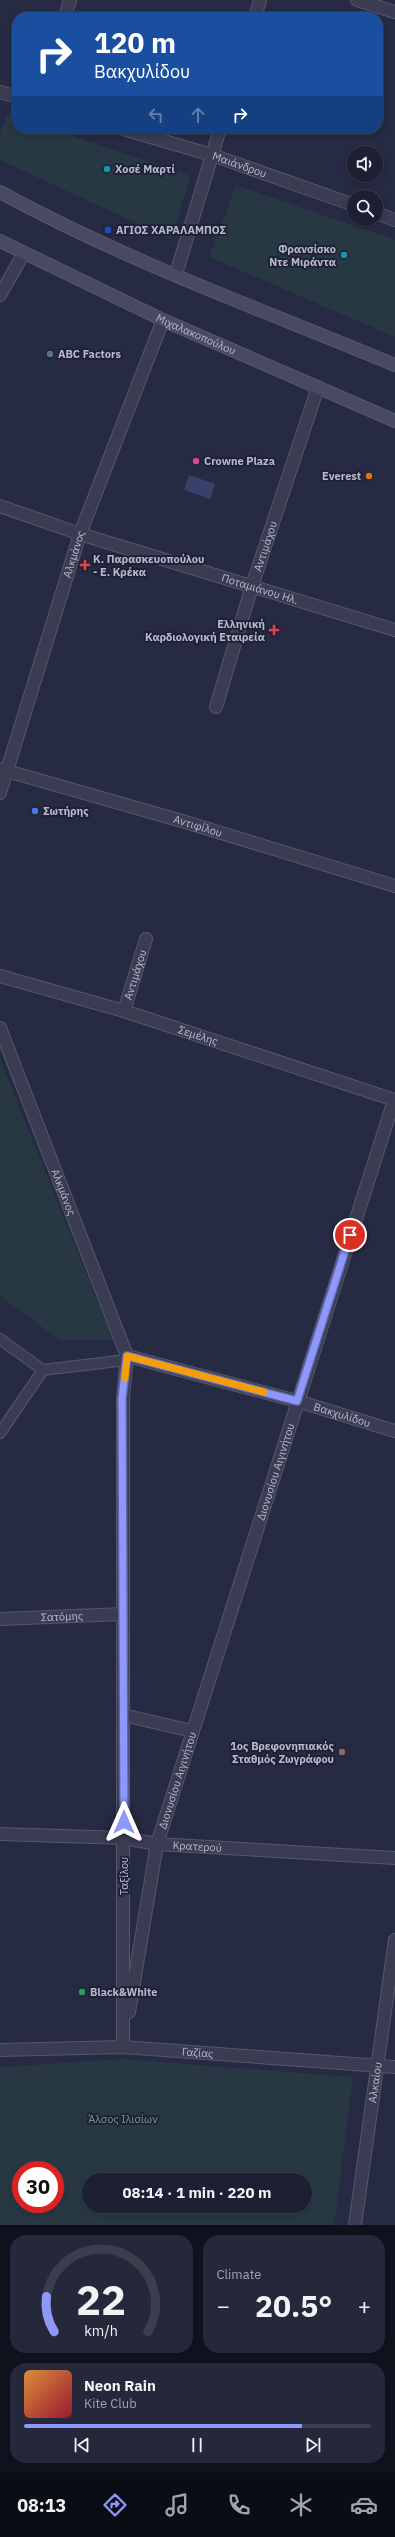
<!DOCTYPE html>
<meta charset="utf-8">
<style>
body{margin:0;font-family:"IBM Plex Sans",sans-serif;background:#25283a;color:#f1f3f6;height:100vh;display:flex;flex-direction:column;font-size:15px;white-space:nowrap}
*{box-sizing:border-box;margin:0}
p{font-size:13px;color:#a0a3ac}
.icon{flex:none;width:22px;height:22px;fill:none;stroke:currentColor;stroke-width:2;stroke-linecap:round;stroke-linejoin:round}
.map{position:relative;height:2225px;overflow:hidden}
.sheet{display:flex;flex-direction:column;gap:10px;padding:10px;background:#0f121c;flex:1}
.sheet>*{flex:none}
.guide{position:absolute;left:12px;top:12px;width:371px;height:122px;border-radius:16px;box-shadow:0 2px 6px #0003,0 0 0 1px #3a3e4d;background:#1a4fa0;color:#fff;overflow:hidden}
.buttons{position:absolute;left:347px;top:146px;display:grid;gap:8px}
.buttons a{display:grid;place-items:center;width:36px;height:36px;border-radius:50%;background:#1c2032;box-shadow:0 2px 6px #0003,0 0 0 1px #3a3e4d;font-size:20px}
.speed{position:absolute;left:12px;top:2161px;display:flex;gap:8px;font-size:20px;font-weight:700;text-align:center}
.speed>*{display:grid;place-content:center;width:52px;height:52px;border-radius:50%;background:#1c2032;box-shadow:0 2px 6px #0003,0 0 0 1px #3a3e4d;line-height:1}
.speed .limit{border:6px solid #d22;background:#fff;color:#111}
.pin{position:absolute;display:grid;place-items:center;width:34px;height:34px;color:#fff;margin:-17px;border:2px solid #fff;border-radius:50%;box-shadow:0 1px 4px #0007}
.me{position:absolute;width:44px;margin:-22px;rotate:0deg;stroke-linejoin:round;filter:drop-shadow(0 0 3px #0008)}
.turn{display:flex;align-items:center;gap:14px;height:84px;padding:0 16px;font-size:18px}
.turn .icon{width:52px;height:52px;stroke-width:2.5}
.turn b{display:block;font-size:28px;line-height:34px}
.lanes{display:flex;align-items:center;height:38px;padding:0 16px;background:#0003;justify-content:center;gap:20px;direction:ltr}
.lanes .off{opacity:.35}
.big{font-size:30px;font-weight:800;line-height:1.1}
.sheet .widget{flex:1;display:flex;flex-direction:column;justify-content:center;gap:6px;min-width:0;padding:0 14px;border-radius:16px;background:#25283a}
.sheet .dial{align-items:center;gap:0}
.dial svg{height:104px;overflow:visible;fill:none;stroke:#3a3e4d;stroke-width:7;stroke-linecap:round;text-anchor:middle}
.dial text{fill:#f1f3f6;stroke:none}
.song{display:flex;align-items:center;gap:12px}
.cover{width:48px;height:48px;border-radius:6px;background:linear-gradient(135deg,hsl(30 70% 55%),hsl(350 70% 35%))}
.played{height:4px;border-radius:2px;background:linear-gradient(90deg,#8d98fa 80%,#3a3e4d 80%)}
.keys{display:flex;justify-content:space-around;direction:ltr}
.heat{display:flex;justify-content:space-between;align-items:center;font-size:22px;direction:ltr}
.sheet .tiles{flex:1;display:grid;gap:10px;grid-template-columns:1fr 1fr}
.widget:last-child{grid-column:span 2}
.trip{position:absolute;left:82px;top:2173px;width:230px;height:40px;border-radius:20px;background:#1c2032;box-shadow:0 2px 6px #0003,0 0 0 1px #3a3e4d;font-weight:800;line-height:40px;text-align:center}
.tabs{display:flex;height:64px;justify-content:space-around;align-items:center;background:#0b0d14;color:#a0a3ac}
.tabs .icon{width:28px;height:28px}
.tabs .current{color:#8d98fa}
.tabs b{font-size:18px;color:#f1f3f6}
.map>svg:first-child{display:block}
.green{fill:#283843;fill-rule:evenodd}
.water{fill:#394069}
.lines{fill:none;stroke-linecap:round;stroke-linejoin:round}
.service-casing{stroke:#55586c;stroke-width:12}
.pedestrian-casing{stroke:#55586c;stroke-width:14}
.minor-casing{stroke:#55586c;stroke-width:14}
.secondary-casing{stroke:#55586c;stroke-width:14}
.service{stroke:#3a3d52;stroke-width:10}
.pedestrian{stroke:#3a3d52;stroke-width:12}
.minor{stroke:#3a3d52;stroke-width:12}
.secondary{stroke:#484a65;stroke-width:12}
.route-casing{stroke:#5c63a2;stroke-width:10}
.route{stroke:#8d98fa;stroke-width:7}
.slow{stroke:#f59e0b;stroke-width:7}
.culture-dot{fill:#0f9aa8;stroke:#1f2237;stroke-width:1.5}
.transit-dot{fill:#1a4fb4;stroke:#1f2237;stroke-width:1.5}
.service-dot{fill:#5c6f8a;stroke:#1f2237;stroke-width:1.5}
.hotel-dot{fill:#d1479c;stroke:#1f2237;stroke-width:1.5}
.food-dot{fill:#e8710a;stroke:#1f2237;stroke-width:1.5}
.health-dot{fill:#e0444e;stroke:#1f2237;stroke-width:1.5}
.shop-dot{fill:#3f7fe0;stroke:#1f2237;stroke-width:1.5}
.education-dot{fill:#8d6e63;stroke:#1f2237;stroke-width:1.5}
.leisure-dot{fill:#2e9e5b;stroke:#1f2237;stroke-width:1.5}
.labels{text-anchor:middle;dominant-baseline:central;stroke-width:4;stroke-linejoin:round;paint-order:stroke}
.street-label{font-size:11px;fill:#b7b9cc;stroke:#1f2237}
.poi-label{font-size:11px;font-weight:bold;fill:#b7b9cc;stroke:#1f2237;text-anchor:start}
.park-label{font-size:11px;fill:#6e9d86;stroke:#1f2237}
</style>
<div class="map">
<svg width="395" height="2225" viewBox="0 0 395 2225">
<rect width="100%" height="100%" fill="#262a42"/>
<g class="green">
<polygon points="8,113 17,117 17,129 53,129 191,176 171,239 0,160 0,133"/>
<polygon points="236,185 395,240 395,337 209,257"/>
<polygon points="0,1059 113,1340 60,1340 0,1296"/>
<path d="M123,2059L353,2077L334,2225H0V2067ZM21,2170H55V2204H21ZM89,2180H305V2206H89Z"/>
</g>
<polygon class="water" points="189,475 215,484 210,499 184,490"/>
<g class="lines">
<g class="service-casing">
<g id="service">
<polyline points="0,1339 43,1370"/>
<polyline points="0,1433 43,1370 126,1360"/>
</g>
</g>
<g class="pedestrian-casing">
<polyline id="pedestrian" points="216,707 252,586"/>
</g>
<g class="minor-casing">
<g id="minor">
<polyline points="357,0 395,12"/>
<polyline points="65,17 70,0"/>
<polyline points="255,17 260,0"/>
<polyline points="0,92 17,97"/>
<path id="s1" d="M123,129L212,155L354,205"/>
<polyline points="376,213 395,220"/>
<polyline points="176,274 220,129"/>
<polyline points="0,295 24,253"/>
<path id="s2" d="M0,506L80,534L395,630"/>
<path id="s3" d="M252,586L318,387"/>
<path id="s4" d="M0,769L182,821L395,886"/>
<path id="s5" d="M0,793L80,534L163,320"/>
<path id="s6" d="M0,976L124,1011L395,1100"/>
<path id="s7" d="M124,1011L146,939"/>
<path id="s8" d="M0,1028L127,1356L123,1398V2047"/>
<path id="s9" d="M127,1356L297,1401L395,1431"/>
<path id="s10" d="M0,1619L123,1614"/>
<polyline points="123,1715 192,1731"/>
<path id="s11" d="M0,1834L124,1838L157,1844L395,1858"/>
<path id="s12" d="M129,2012L157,1844L394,1100"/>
<path id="s13" d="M0,2050L123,2047L395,2067"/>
<path id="s14" d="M355,2225L395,1940"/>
</g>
</g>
<g class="secondary-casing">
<g id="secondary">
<path d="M0,192C126,261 263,310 395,365"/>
<path id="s15" d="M0,241L163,320L395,421"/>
</g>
</g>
<use href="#service" class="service"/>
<use href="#pedestrian" class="pedestrian"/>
<use href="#minor" class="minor"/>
<use href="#secondary" class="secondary"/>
</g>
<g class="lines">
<g class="route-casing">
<polyline id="route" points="124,1822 122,1398 127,1356 297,1401 350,1235"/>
</g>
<use href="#route" class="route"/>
<polyline class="slow" points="125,1378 127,1356 264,1392"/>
</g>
<g class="culture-dot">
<circle cx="107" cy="169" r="4"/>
<circle cx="344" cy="255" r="4"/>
</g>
<rect class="transit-dot" x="104" y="226" width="8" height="8" rx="2"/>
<circle class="service-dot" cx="50" cy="354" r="4"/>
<circle class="hotel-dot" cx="196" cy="461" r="4"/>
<circle class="food-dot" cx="369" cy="476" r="4"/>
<g class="health-dot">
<path d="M83 559h4v4h4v4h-4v4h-4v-4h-4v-4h4z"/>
<path d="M272 624h4v4h4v4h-4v4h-4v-4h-4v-4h4z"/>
</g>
<circle class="shop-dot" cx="35" cy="811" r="4"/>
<circle class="education-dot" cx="342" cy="1752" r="4"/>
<circle class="leisure-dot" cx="82" cy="1992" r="4"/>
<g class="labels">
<g class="street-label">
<text stroke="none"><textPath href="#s1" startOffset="122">Μαιάνδρου</textPath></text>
<text stroke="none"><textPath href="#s15" startOffset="217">Μιχαλακοπούλου</textPath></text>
<text stroke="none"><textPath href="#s3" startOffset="42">Αντιμάχου</textPath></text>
<text stroke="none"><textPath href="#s5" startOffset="250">Αλκμάνος</textPath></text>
<text stroke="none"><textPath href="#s2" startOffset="273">Ποταμιάνου Ηλ.</textPath></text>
<text stroke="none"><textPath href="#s4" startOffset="206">Αντιφίλου</textPath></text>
<text stroke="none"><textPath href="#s7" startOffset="38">Αντιμάχου</textPath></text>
<text stroke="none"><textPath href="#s6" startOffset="207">Σεμέλης</textPath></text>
<text stroke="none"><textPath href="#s8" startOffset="176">Αλκμάνος</textPath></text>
<text stroke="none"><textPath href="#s9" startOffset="223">Βακχυλίδου</textPath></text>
<text stroke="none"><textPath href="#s12" startOffset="561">Διονυσίου Αιγινήτου</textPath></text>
<text stroke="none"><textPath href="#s10" startOffset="62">Σατόμης</textPath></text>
<text stroke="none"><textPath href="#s12" startOffset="237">Διονυσίου Αιγινήτου</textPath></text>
<text stroke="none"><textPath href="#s11" startOffset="198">Κρατερού</textPath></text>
<text transform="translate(124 1876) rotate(-90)">Ταξίλου</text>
<text stroke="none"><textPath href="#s13" startOffset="198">Γαζίας</textPath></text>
<text stroke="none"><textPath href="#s14" startOffset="144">Αλκαίου</textPath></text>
</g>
<g class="poi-label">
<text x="115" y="169">Χοσέ Μαρτί</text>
<text x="116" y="230">ΑΓΙΟΣ ΧΑΡΑΛΑΜΠΟΣ</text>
<text x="336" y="249" text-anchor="end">Φρανσίσκο<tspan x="336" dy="13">Ντε Μιράντα</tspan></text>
<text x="58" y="354">ABC Factors</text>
<text x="204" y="461">Crowne Plaza</text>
<text x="361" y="476" text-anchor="end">Everest</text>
<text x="93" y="559">Κ. Παρασκευοπούλου<tspan x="93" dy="13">- Ε. Κρέκα</tspan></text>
<text x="265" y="624" text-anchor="end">Ελληνική<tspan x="265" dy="13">Καρδιολογική Εταιρεία</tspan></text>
<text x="43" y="811">Σωτήρης</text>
<text x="334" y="1746" text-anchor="end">1ος Βρεφονηπιακός<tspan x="334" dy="13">Σταθμός Ζωγράφου</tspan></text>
<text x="90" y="1992">Black&amp;White</text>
</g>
<g class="park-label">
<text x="123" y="2119">Άλσος Ιλισίων</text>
</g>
</g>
</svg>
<div class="buttons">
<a><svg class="icon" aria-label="sound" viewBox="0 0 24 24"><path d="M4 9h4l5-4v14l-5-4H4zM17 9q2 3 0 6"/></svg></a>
<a><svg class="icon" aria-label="search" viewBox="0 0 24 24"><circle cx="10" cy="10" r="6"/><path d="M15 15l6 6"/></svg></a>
</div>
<div class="speed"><div class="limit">30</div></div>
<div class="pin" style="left:350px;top:1235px;background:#d93025"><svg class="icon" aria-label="arrive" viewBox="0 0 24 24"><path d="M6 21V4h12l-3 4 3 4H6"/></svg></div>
<svg class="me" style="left:124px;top:1822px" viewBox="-20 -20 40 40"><path d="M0-17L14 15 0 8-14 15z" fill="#8d98fa" stroke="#fff" stroke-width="4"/></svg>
<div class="trip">08:14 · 1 min · 220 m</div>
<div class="guide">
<div class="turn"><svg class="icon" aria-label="right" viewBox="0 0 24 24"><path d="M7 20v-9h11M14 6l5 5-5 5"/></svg><div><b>120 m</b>Βακχυλίδου</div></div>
<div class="lanes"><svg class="icon off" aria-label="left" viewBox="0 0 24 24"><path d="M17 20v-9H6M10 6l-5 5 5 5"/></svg><svg class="icon off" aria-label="ahead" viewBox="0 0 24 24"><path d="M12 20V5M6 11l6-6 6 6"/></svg><svg class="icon" aria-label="right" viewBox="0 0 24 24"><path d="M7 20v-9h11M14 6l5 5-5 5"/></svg></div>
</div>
</div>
<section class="sheet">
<div class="tiles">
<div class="widget dial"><svg viewBox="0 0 100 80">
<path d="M14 69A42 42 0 1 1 86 69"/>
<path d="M14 69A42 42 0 0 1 8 42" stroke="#8d98fa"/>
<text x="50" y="56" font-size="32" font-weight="700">22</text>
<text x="50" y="72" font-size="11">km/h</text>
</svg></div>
<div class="widget"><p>Climate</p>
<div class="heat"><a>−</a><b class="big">20.5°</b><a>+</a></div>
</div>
<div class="widget">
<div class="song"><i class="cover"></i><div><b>Neon Rain</b><p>Kite Club</p></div></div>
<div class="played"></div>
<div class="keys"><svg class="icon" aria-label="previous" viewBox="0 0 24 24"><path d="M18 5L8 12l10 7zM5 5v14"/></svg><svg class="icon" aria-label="pause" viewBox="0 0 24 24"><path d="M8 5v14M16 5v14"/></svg><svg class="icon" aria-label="next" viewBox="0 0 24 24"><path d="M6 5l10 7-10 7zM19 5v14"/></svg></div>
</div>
</div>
</section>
<nav class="tabs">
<b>08:13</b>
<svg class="icon current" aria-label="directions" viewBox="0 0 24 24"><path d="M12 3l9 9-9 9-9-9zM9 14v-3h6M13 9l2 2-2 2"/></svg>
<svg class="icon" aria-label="music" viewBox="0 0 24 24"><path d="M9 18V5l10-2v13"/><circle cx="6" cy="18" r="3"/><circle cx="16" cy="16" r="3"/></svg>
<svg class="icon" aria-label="phone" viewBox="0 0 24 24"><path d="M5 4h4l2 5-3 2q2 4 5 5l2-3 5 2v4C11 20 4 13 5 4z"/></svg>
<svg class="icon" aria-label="climate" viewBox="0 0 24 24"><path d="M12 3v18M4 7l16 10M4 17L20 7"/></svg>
<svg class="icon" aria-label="car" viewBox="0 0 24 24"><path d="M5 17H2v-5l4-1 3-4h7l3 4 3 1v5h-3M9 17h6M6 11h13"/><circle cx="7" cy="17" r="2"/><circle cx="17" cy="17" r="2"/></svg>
</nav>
